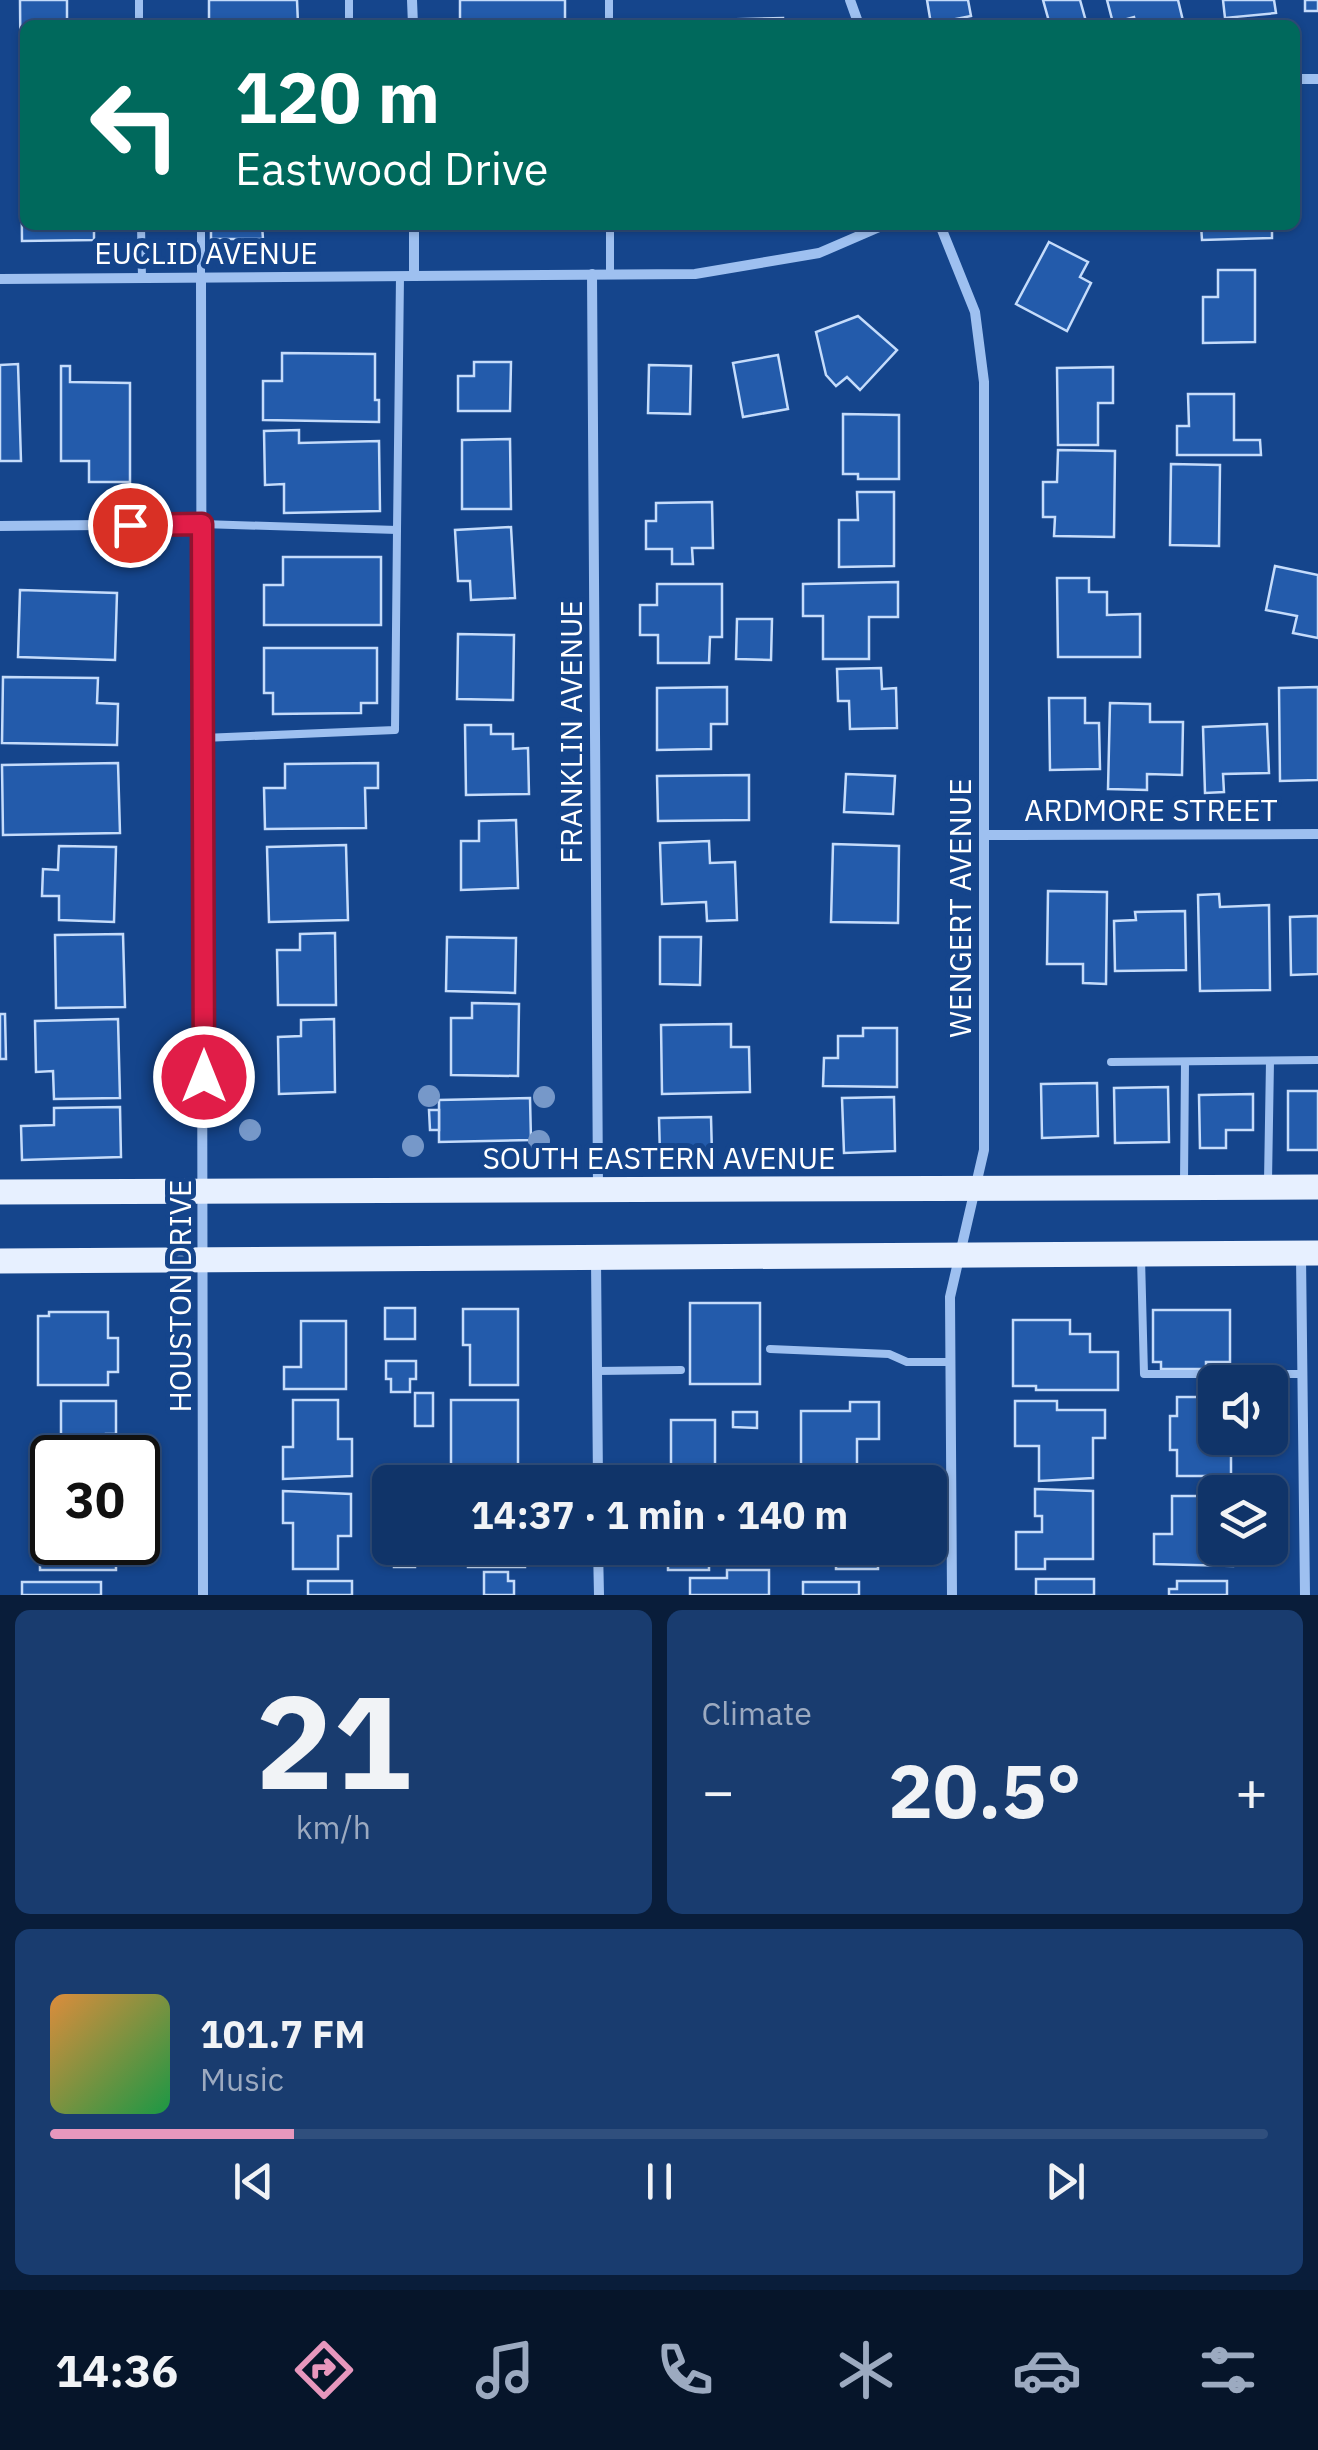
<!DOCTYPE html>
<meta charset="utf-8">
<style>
body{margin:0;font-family:"IBM Plex Sans",sans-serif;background:#193c6f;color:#f1f3f6;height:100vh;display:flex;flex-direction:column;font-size:38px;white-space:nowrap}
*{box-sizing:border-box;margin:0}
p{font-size:32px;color:#9caac0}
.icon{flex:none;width:55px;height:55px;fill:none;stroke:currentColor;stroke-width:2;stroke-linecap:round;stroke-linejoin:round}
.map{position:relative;height:1595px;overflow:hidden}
.sheet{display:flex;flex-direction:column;gap:15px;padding:15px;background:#091d3a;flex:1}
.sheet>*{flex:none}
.hud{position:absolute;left:20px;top:20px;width:1280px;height:210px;border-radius:15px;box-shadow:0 2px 8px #0004,0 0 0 2px #304f7d;background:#00695c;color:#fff;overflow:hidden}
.fabs{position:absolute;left:1198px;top:1365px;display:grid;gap:20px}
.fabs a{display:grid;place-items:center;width:90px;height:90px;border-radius:15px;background:#103469;box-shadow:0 2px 8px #0004,0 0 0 2px #304f7d;font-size:50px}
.speed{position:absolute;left:30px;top:1435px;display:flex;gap:20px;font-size:50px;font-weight:700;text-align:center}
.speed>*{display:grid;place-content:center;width:130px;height:130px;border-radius:50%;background:#103469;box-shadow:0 2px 8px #0004,0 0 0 2px #304f7d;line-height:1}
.speed .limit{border:5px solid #111;border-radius:15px;background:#fff;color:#111}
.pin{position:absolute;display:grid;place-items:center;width:85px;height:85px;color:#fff;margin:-42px;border:5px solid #fff;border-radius:50%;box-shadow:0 2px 10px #0007}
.me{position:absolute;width:110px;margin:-55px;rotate:0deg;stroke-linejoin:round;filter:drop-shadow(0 0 8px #0008)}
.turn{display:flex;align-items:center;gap:35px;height:210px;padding:0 50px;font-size:45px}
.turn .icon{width:130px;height:130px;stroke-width:2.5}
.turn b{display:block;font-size:70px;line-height:85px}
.big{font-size:75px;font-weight:700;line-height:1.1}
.sheet .tile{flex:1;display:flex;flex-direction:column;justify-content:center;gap:15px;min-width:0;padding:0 35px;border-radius:15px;background:#193c6f}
.sheet .dial{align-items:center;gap:0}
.dial b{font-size:130px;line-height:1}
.song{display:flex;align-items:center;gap:30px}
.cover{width:120px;height:120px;border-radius:15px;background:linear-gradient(135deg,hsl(30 70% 55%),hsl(140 70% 35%))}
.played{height:10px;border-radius:5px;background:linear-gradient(90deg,#e797bd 20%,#304f7d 20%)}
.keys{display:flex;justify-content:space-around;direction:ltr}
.heat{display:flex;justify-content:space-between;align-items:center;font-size:55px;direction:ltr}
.sheet .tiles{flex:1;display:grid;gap:15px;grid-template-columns:1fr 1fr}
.tile:last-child{grid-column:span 2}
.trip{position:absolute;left:372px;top:1465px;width:575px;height:100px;border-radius:15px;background:#103469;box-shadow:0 2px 8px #0004,0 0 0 2px #304f7d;font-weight:700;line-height:100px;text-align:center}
.tabs{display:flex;height:160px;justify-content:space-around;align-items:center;background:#06152a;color:#9caac0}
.tabs .icon{width:70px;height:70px}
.tabs .selected{color:#e797bd}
.tabs b{font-size:45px;color:#f1f3f6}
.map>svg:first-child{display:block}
.building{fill:#235bab;stroke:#c5dcfb;stroke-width:2.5}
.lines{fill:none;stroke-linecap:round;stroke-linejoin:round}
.lane{stroke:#9ec0f0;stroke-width:8}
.street{stroke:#9ec0f0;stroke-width:10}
.primary{stroke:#e7f0ff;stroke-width:25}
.tree{fill:#7698c9}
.route-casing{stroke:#92132f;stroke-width:25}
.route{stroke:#e11d48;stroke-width:18}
.labels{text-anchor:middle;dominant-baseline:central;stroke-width:10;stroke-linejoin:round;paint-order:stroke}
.street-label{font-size:30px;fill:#fff;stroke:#15458c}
</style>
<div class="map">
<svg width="1318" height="1595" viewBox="0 0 1318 1595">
<rect width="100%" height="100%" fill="#15458c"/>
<g class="building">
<polygon points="20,0 67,0 67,25 25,25 25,225 94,225 94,240 22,241"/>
<polygon points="209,0 297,0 298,24 209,25"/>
<rect x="460" y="0" width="105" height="25"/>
<polygon points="927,0 968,0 971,16 931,24"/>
<polygon points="1043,0 1080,0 1087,25 1050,25"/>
<polygon points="1107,0 1178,0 1184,25 1136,25 1134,17 1113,23"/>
<polygon points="1223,0 1274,0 1276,13 1225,18"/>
<rect x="1305" y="0" width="13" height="11"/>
<polygon points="783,18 783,25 709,25 709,20"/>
<polygon points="211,225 262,225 263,239 211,239"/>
<polygon points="1201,225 1272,225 1272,238 1202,240"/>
<polygon points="1049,242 1088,262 1080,277 1091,283 1067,331 1016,304"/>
<polygon points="1218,270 1255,270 1255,342 1203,343 1203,297 1218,297"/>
<polygon points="858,316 897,350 860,390 847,377 836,386 826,375 816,332"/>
<polygon points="282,353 375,354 375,400 379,400 379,422 263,420 263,381 282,381"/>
<polygon points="778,355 788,409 743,417 733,363"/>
<polygon points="474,362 511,362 510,411 458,411 458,376 474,376"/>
<polygon points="18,364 21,461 0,461 0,365"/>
<polygon points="649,365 691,366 690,414 648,413"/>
<polygon points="61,366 70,366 70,382 130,383 130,482 89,482 89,461 61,461"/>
<polygon points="1113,367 1113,403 1098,403 1098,445 1058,445 1057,368"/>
<polygon points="1188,394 1234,394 1234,440 1260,440 1261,455 1177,455 1177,426 1189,426"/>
<polygon points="843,414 899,415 899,479 858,479 858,474 843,474"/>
<polygon points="299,430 299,443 379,441 380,511 284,513 284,484 265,485 264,431"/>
<polygon points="510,439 511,509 462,509 462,440"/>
<polygon points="1058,450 1115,451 1114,537 1054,536 1055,517 1043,517 1043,482 1057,482"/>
<polygon points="1171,464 1220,465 1219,546 1170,545"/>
<polygon points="857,492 894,492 894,566 839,567 839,520 858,520"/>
<polygon points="712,502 713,548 692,548 693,564 672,564 672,549 646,549 646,521 656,521 656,503"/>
<polygon points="511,527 515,598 471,600 470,581 458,581 455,530"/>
<polygon points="283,557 381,557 381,625 264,625 264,585 283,585"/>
<polygon points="1275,566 1318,575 1318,638 1293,633 1297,616 1266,610"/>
<polygon points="1057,578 1089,578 1089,592 1107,592 1107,615 1140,614 1140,657 1058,657"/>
<polygon points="898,582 898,617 869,617 869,659 823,659 823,616 803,616 803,584"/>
<polygon points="657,584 722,584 722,637 710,637 709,663 658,663 658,635 640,635 640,605 657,605"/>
<polygon points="20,590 117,593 115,660 18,657"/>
<polygon points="737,619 772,619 771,660 736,659"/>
<polygon points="458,634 514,635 513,700 457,699"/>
<polygon points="264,648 377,648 377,703 361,703 361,713 273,714 273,693 264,693"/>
<polygon points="881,668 882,689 896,688 897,728 850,729 849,701 838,701 837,669"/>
<polygon points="3,677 98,678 97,703 118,704 117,745 2,743"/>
<polygon points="727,687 727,724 711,724 711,749 657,750 657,688"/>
<polygon points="1318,687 1318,780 1280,781 1279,688"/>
<polygon points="1049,698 1085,698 1085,723 1099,723 1100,769 1050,770"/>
<polygon points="1110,703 1150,704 1150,722 1183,722 1182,775 1147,774 1147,790 1108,789"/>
<polygon points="1267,724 1269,773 1223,774 1224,792 1205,793 1203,727"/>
<polygon points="465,725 491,725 491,734 513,734 513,749 528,748 529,794 466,795"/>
<polygon points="118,763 120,833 3,835 2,765"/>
<polygon points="378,763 378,788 365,788 366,828 265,829 264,788 285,788 285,764"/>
<polygon points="846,774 895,776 893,814 844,812"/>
<polygon points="749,775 749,820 658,821 657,776"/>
<polygon points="516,820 518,888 461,890 461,841 479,841 479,821"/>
<polygon points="709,841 710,863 735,862 737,920 707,921 706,902 662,904 660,843"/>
<polygon points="833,844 899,846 898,923 831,922"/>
<polygon points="346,845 348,920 269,922 267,847"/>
<polygon points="59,846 116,847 114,922 59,920 59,896 42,896 43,869 58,870"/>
<polygon points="1048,891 1107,892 1106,984 1083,983 1083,964 1047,964"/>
<polygon points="1219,894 1220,907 1269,905 1270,990 1200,991 1198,895"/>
<polygon points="1185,911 1186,970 1115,971 1114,921 1136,920 1135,912"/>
<polygon points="1318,916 1318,974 1291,975 1290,917"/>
<polygon points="335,933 336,1005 278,1005 277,950 300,950 300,934"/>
<polygon points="123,934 125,1007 56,1008 55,935"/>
<polygon points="447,937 516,938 515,993 446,991"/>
<polygon points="660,937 701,937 700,985 660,984"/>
<polygon points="472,1003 519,1004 518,1076 451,1075 451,1018 472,1018"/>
<polygon points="0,1014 5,1014 6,1059 0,1059"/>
<polygon points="118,1019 120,1098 54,1099 53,1071 36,1072 35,1021"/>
<polygon points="334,1019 335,1092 279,1094 278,1037 301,1036 301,1020"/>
<polygon points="731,1024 731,1047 749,1047 750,1092 662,1094 661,1025"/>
<polygon points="863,1028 897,1028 897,1087 823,1086 824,1058 838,1058 838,1036 863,1036"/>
<polygon points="1097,1083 1098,1136 1042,1138 1041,1084"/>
<polygon points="1168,1087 1169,1142 1115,1143 1114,1088"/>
<rect x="1288" y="1091" width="30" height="59"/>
<polygon points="1253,1094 1253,1130 1226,1130 1226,1148 1200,1148 1199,1095"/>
<polygon points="894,1097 895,1151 844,1153 842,1098"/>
<polygon points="530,1098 531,1140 439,1142 439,1100"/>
<polygon points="120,1107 121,1157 22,1160 21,1126 54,1125 54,1108"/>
<polygon points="429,1110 439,1110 439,1130 430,1130"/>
<polygon points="711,1117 712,1155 660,1156 659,1118"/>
<rect x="690" y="1303" width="70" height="81"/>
<rect x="385" y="1308" width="30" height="31"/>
<polygon points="463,1309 518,1309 518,1385 470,1385 470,1345 463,1345"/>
<polygon points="1153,1310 1230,1310 1230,1362 1206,1362 1206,1369 1161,1369 1161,1362 1153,1362"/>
<polygon points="49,1312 108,1312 108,1338 118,1338 118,1372 108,1372 108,1385 38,1385 38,1316 49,1316"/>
<polygon points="1013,1320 1070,1320 1070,1334 1090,1334 1090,1352 1118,1352 1118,1390 1036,1390 1036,1386 1013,1386"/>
<polygon points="301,1321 346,1321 346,1389 284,1389 284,1367 301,1367"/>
<polygon points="386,1361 416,1361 416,1379 410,1379 410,1392 391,1392 391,1379 386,1379"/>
<rect x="415" y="1393" width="18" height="33"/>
<polygon points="1177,1397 1215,1397 1215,1438 1231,1438 1231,1476 1177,1476 1177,1450 1170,1450 1170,1416 1177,1416"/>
<polygon points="293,1400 338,1400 338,1439 352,1439 352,1476 283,1479 283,1447 293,1447"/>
<rect x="451" y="1400" width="67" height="75"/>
<polygon points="61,1401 116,1401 116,1434 106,1434 106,1458 61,1458"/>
<polygon points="1015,1401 1057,1401 1057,1410 1105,1410 1105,1438 1093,1438 1093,1478 1039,1481 1039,1446 1015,1446"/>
<polygon points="850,1402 879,1402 879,1439 857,1439 857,1481 801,1481 801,1411 850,1411"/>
<polygon points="733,1412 757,1412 757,1428 733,1427"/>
<rect x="671" y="1420" width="44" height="54"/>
<polygon points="1200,1484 1233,1484 1233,1492 1215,1492 1215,1548 1233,1548 1233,1566 1154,1564 1154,1534 1172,1534 1172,1496 1200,1496"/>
<polygon points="1035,1489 1093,1491 1093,1559 1045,1559 1045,1569 1016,1569 1016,1532 1042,1532 1042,1516 1035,1516"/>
<polygon points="34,1490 52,1490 52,1542 116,1542 116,1570 40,1570 40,1512 34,1512"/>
<polygon points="283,1491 351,1494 351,1536 338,1536 338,1569 293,1569 293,1523 283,1523"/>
<rect x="468" y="1548" width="57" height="19"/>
<polygon points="664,1548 709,1548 709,1570 668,1570 668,1548"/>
<rect x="727" y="1548" width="34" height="17"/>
<polygon points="802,1548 878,1548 878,1569 836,1569 836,1561 802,1561"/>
<rect x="394" y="1551" width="21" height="16"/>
<polygon points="727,1570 769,1570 769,1595 690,1595 690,1578 727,1578"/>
<polygon points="484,1572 508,1572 508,1581 514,1581 514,1595 484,1595"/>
<rect x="1036" y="1579" width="58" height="16"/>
<rect x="308" y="1581" width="44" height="14"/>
<polygon points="1177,1581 1227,1581 1227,1595 1169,1595 1169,1589 1177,1589"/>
<rect x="22" y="1582" width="79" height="13"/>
<rect x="803" y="1582" width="56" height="13"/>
</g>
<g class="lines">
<g class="lane">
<polyline points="139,0 139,25"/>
<polyline points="349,0 349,25"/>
<polyline points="609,0 609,25"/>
<polyline points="141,225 142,278"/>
<polyline points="610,225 610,274"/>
<polyline points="201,277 201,225"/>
<polyline points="202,524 397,530 400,276"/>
<polyline points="203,738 395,730 397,530"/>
<polyline points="1111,1062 1318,1060"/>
<polyline points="1268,1181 1270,1061"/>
<polyline points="1184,1182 1185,1062"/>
<polyline points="1141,1258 1144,1374 1303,1374"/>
<polyline points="770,1349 889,1354 907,1362 950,1362"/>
<polyline points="597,1371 681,1370"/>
</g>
<g class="street">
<polyline points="412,0 413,25"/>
<polyline points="850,0 859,25"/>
<polyline points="1295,79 1318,79"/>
<polyline points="414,225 414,276"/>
<polyline points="940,225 975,312 984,382 984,1150 950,1297 952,1595"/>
<polyline points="592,274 598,1189"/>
<polyline points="201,277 203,1595"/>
<polyline points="0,279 695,274 819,253 884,225"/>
<polyline points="0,526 202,524"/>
<polyline points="984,835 1318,834"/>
<polyline points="1301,1256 1305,1595"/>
<polyline points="596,1259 598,1482"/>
<polyline points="598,1548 599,1595"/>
</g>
<g class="primary">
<polyline points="0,1192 1318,1187"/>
<polyline points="0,1261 1318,1253"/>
</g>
</g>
<g class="tree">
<circle cx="429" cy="1096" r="11"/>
<circle cx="544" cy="1097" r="11"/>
<circle cx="250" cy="1130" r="11"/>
<circle cx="539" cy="1141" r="11"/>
<circle cx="413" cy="1146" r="11"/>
</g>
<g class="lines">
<g class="route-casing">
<polyline id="route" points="130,525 202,524 204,1077"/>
</g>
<use href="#route" class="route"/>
</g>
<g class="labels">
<g class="street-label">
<text x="206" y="252">EUCLID AVENUE</text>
<text transform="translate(570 732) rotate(-90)">FRANKLIN AVENUE</text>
<text x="1151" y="809">ARDMORE STREET</text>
<text transform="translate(959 908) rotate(-90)">WENGERT AVENUE</text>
<text x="659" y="1157">SOUTH EASTERN AVENUE</text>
<text transform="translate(179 1296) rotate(-90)">HOUSTON DRIVE</text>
</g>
</g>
</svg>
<div class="fabs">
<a><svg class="icon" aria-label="sound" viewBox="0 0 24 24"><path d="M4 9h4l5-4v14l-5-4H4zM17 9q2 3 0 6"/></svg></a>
<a><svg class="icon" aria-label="layers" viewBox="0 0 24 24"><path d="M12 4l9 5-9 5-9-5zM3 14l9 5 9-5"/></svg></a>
</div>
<div class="speed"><div class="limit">30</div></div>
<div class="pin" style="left:130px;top:525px;background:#d93025"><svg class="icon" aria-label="arrive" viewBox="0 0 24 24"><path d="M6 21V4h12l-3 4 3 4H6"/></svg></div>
<svg class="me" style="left:204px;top:1077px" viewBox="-20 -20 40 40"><circle r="17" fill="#e11d48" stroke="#fff" stroke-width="3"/><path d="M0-11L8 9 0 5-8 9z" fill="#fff"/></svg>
<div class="trip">14:37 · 1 min · 140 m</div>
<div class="hud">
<div class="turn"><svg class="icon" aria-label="left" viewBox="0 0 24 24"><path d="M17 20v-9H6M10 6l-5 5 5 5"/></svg><div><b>120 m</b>Eastwood Drive</div></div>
</div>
</div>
<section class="sheet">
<div class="tiles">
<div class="tile dial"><b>21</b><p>km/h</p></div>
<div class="tile"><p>Climate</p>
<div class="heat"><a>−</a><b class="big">20.5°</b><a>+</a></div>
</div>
<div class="tile">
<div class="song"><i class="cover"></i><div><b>101.7 FM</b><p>Music</p></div></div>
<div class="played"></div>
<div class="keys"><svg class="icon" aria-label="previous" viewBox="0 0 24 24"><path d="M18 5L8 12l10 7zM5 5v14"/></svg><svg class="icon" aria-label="pause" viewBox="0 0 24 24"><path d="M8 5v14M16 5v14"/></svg><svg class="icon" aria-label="next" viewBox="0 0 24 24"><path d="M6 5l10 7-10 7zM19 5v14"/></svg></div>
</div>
</div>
</section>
<nav class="tabs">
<b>14:36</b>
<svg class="icon selected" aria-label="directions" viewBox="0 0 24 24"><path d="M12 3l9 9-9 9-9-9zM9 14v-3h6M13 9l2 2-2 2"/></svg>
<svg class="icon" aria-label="music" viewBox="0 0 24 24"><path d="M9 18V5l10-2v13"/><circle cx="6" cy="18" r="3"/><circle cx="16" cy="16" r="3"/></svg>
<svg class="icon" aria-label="phone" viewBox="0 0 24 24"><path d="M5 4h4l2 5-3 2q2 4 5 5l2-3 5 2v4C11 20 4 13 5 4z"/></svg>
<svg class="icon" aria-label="climate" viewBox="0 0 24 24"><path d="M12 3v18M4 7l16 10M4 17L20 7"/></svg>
<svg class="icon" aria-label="car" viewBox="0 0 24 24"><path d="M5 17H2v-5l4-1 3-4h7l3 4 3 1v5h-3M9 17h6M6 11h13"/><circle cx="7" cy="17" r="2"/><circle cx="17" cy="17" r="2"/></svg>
<svg class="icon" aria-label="filters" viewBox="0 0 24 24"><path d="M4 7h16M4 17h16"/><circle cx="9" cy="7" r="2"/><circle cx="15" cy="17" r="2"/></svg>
</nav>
